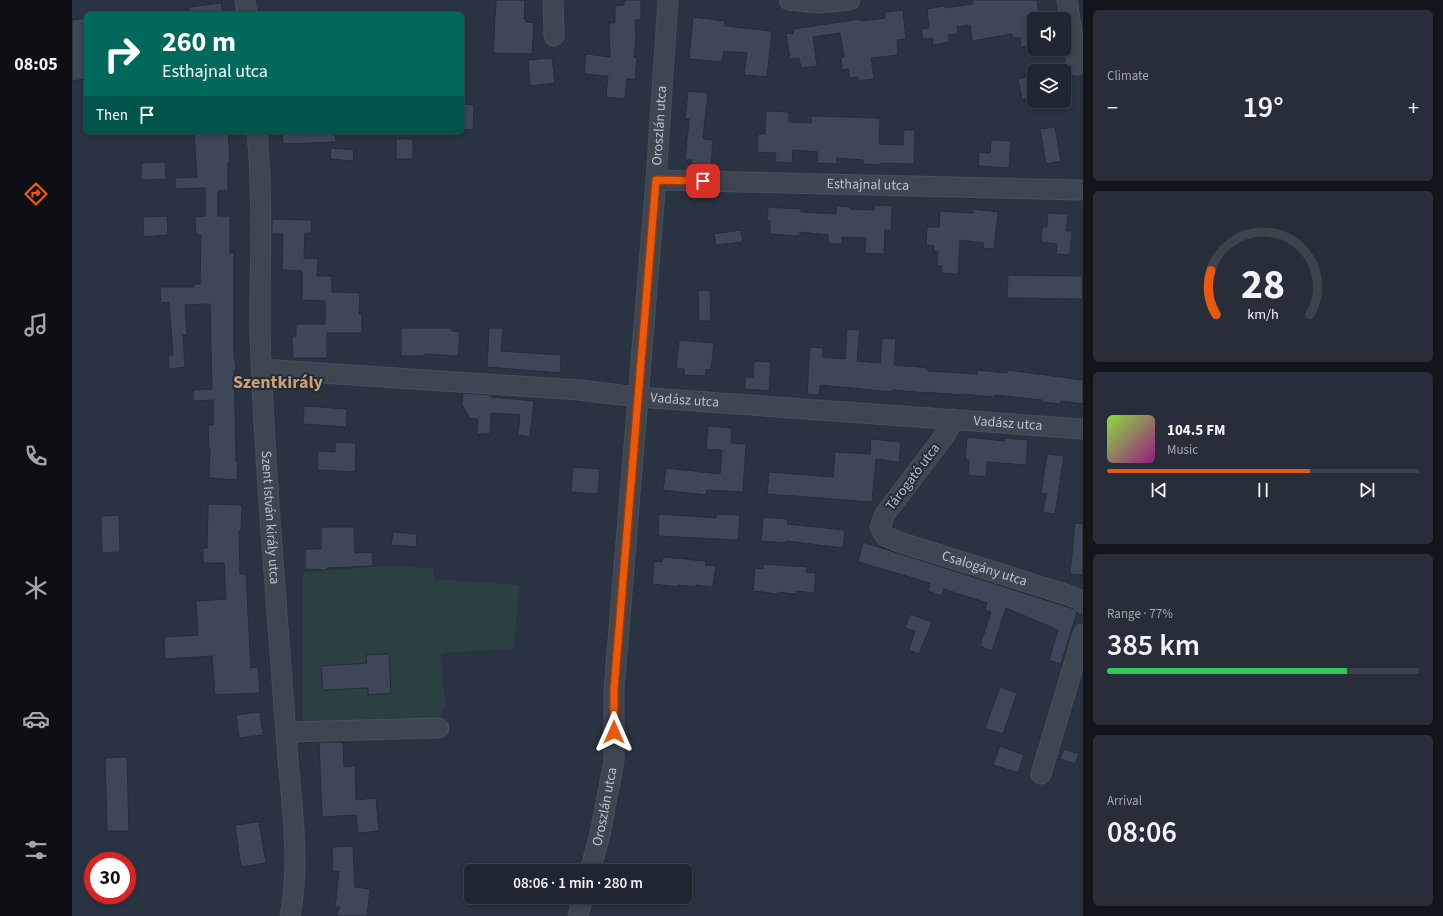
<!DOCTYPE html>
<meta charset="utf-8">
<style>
body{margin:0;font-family:"Source Sans 3",sans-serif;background:#282e39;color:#f1f3f6;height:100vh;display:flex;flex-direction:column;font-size:15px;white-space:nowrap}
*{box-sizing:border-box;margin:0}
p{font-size:13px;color:#a2a5ab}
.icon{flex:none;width:22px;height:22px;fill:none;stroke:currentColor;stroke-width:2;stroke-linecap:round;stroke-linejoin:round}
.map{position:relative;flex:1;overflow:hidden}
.sheet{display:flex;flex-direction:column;gap:10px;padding:10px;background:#12151b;width:360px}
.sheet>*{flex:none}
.hud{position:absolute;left:12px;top:12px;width:380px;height:122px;border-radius:6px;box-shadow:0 2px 6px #0003,0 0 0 1px #3d434d;background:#00695c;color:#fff;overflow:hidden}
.controls{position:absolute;left:955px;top:12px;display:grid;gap:8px}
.controls a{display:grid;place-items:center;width:44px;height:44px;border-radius:6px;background:#202631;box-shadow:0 2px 6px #0003,0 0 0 1px #3d434d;font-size:20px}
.speed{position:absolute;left:12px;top:852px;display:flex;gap:8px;font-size:20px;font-weight:700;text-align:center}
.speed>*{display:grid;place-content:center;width:52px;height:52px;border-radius:50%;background:#202631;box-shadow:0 2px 6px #0003,0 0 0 1px #3d434d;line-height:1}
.speed .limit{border:6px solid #d22;background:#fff;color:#111}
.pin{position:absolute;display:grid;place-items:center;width:34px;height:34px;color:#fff;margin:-17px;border-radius:8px;box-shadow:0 2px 6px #0006}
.me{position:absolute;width:44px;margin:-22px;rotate:0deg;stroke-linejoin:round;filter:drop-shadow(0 0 3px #0008)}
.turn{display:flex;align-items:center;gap:14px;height:84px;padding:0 12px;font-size:18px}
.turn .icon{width:52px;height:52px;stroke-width:2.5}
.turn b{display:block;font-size:28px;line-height:34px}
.then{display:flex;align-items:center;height:38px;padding:0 12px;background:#0003;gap:8px;font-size:15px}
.big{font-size:30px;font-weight:600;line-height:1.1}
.sheet .card{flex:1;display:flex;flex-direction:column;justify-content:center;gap:6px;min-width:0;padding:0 14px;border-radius:6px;background:#282e39}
.sheet .dial{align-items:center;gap:0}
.dial svg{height:104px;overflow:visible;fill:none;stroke:#3d434d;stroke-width:7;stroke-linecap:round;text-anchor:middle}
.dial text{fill:#f1f3f6;stroke:none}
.song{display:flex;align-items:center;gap:12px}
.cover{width:48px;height:48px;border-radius:6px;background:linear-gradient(135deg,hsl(90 70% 55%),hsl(310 70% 35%))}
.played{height:4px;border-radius:2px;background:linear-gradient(90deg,#ea580c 65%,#3d434d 65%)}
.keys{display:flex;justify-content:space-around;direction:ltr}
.heat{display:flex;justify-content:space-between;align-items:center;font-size:22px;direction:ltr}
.charge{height:6px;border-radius:3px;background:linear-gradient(90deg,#34c759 77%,#3d434d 0)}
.trip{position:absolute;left:392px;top:864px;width:228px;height:40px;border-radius:6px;background:#202631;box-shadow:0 2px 6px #0003,0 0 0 1px #3d434d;font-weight:600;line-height:40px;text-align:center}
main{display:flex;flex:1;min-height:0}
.dock{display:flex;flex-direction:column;width:72px;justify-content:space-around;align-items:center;background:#0d0f14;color:#a2a5ab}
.dock .icon{width:28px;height:28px}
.dock .on{color:#ea580c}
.dock b{font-size:18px;color:#f1f3f6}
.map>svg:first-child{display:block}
.green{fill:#2c3f42}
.building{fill:#3d4757;stroke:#252d39}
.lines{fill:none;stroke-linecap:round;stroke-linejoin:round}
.minor-casing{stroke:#484f5b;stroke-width:21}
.minor{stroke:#3e4651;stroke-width:19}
.route-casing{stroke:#983908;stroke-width:10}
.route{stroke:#ea580c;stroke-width:7}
.labels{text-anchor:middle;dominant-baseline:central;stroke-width:4;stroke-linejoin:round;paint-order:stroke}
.street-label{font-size:14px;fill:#bcc1cb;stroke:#232b37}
.district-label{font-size:18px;font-weight:bold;fill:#cc9e76;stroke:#232b37}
</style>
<main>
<nav class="dock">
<b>08:05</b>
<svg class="icon on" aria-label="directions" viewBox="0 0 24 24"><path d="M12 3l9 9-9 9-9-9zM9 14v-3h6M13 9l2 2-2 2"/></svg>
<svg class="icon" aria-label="music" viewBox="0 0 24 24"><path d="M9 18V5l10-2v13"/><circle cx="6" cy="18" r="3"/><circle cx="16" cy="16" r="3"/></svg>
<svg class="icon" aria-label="phone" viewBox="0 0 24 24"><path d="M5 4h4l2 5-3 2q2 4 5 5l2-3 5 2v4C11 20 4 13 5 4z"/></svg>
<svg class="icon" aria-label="climate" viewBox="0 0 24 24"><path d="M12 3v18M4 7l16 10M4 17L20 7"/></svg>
<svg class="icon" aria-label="car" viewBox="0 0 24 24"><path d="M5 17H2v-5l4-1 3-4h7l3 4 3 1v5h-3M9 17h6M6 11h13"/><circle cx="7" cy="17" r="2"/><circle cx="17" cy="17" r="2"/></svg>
<svg class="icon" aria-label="filters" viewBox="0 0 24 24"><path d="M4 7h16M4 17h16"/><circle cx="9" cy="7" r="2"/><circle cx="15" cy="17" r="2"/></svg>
</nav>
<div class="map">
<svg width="1011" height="916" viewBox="0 0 1011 916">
<rect width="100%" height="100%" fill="#2a3341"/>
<polygon class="green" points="312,566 361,568 362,579 447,585 442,649 369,653 373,705 368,718 360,721 231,726 231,572"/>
<g class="building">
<polygon points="424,0 453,0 452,19 454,19 454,22 462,23 460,54 421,53"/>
<polygon points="552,0 569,0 569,20 563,20 564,37 562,57 565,57 563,79 555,79 553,99 534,97 536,76 512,74 514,54 538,57 537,23 543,23 543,6 552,5"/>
<polygon points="901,0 965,0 967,14 962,15 962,46 949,47 948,38 940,38 940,34 900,41 898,25 885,27 886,34 876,35 878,42 861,45 860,38 851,39 849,29 857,28 855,9 872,6 872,8 901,4"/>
<polygon points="149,3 151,14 117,14 117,7"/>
<polygon points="831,10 834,39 825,40 826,55 799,58 802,79 786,81 786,77 778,78 776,69 770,70 769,57 772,57 768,33 741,37 745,66 729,68 727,58 718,59 714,33 721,34 721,29 789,19 789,21 813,18 813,12"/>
<polygon points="621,17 653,21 653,26 700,31 695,77 672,75 675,53 652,51 650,62 617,59"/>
<polygon points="14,18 14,79 0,81 0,20"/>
<polygon points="480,58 483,83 458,86 456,60"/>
<polygon points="962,76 962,98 950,99 946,79"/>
<polygon points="616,91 636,93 631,137 632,139 641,140 639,165 619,164 620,160 613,160 617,119 613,119"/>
<polygon points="390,104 402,105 401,130 390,129"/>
<polygon points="694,111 717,112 717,122 739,123 739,116 808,118 807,144 831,145 832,130 843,130 842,164 809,163 809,165 791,164 791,160 765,158 765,164 745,163 746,152 721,150 720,163 703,162 704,153 685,152 686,134 693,134"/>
<polygon points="983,127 989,161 974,164 968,129"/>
<polygon points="122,132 156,132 158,162 156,162 156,190 146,191 146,216 158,216 158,253 162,253 162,354 164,371 162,371 163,406 164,462 166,462 165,480 137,478 138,449 137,449 136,425 141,425 141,400 121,401 121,390 140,389 138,304 113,305 115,335 111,335 113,367 97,369 96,356 101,355 97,302 89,303 88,287 122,287 122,284 128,284 129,235 124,235 123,217 133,216 133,188 103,189 103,178 125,177"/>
<polygon points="210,132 263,132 264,142 211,144"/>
<rect x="324" y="139" width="17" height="20"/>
<polygon points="919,140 939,141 937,168 906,166 907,152 918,153"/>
<polygon points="259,148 282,150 281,161 258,159"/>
<polygon points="93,162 94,179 69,180 69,163"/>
<polygon points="803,205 820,206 819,231 813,230 812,254 793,253 794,238 770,237 770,244 756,243 756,235 728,232 728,236 698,234 698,221 695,221 696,207 729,209 729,212 764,214 765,206 779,207 779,209 802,210"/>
<polygon points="901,209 926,212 922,249 911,248 912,243 888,240 886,274 869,273 870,266 865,266 866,251 862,251 862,246 854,245 855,227 867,227 868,211 900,213"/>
<polygon points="976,213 996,214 994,231 1000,231 998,255 984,254 985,244 969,242 970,227 975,227"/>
<polygon points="95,216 96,235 72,237 71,217"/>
<polygon points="200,219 240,220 239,233 233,233 232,258 246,259 245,276 260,276 260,292 288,293 287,314 290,314 290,333 255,333 255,358 221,358 220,336 224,336 224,324 253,324 253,301 230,300 230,271 210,270 211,234 200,234"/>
<polygon points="669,230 671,242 644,245 642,234"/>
<polygon points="936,275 1010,276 1010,299 935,298"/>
<polygon points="638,290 639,321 627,321 626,291"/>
<polygon points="329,328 380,328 380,331 388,332 386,356 352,354 352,356 329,356"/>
<polygon points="417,328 431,328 429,351 489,355 488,373 415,367"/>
<polygon points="775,329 788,330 785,361 808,363 810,338 824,339 822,365 856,368 856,371 905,374 906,370 935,373 935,370 1011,380 1011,404 989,401 989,404 970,402 970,400 922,395 922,397 890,394 890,395 854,392 854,393 820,390 820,392 748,385 747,395 735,394 738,347 751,348 750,357 773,359"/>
<polygon points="607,340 642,343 639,370 634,369 634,376 612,375 612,369 604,369"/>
<polygon points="682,361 699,362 697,391 673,389 673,377 681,377"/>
<polygon points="391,393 420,395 420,397 462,401 458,437 446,435 448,415 419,413 418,434 405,434 406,419 398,418 390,405"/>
<polygon points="232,406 275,409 274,427 231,424"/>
<polygon points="636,426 660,428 659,443 674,444 671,492 635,490 634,495 591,490 594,468 648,474 650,450 634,449"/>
<polygon points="895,437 932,441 933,438 956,440 954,465 915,462 914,477 896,475 897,460 893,460"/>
<polygon points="799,439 829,442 827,462 804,459 800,502 695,494 697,472 761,477 763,452 798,454"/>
<polygon points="263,442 284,443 283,472 245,470 246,451 263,452"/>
<polygon points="975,454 992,456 983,514 971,512 974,494 969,493"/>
<polygon points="501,467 528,469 526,494 499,492"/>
<polygon points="136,504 170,505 169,531 167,531 168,574 174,574 179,668 186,667 188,693 143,695 140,656 93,659 92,637 126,635 124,601 154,599 152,563 131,563 131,548 135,548"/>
<polygon points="587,514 644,518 644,514 668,515 666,540 586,536"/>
<polygon points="47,515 48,552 30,553 29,516"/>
<polygon points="691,517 716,519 715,524 773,530 771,548 714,541 714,543 689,541"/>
<polygon points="1003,523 1011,524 1011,575 998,574"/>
<polygon points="249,527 282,527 283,553 300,552 301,566 255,568 255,570 233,569 233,549 249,549"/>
<polygon points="321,532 345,534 344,547 319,545"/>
<polygon points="791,542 1002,609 1005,612 989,664 977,660 986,630 934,608 920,651 908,646 919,612 913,610 915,603 872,589 870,596 856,591 858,583 786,562"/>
<polygon points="591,557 634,561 633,565 644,566 641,587 624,585 624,587 606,585 606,587 580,584 582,561 590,562"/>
<polygon points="691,564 735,567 734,572 744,573 742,593 724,591 724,594 706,592 706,594 681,591 683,568 691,569"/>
<polygon points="838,614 860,622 847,654 837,650 843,631 833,628"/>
<polygon points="317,654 319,693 296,695 296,688 251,690 249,666 295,663 294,655"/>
<polygon points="928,687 945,693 931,734 913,728"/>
<polygon points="188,712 191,735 167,738 164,715"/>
<polygon points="247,742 271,742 272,767 283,766 284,800 304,798 307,831 286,833 284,815 250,817"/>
<polygon points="928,746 952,755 946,773 921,765"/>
<polygon points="992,749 1007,754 1003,764 988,759"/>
<polygon points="55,757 57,831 35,831 33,758"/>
<polygon points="187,822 194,863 169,867 163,825"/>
<polygon points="281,846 283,887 298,889 295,916 264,916 268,907 263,907 267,871 261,872 260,847"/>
</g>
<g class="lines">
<g class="minor-casing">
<g id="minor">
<polyline points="173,0 175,14"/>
<polyline points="481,0 482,36"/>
<polyline points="717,0 747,3 778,0"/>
<polyline points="995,0 1005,65"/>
<path id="s1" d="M185,132C191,196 188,261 188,325C189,390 194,454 198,519C203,595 209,671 215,747C219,803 229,860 218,916"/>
<path id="s2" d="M584,180L1008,190"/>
<path id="s3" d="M190,369L507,390L566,397L1011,429"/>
<path id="s4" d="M881,419L873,435L813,514L808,527L813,536L827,542L999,596L1008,600L1011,603"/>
<polyline points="214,732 367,728"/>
<polyline points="969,774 1011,634"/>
<path id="s5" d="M518,871L528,834L542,761V689L584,180L596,0"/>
<polyline points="506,916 511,897"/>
</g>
</g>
<use href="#minor" class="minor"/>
</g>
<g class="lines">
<g class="route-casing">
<polyline id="route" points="542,732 542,690 584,180 631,181"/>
</g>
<use href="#route" class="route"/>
</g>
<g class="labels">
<g class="street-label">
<text stroke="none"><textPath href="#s5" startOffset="750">Oroszlán utca</textPath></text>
<text stroke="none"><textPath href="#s2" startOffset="212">Esthajnal utca</textPath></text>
<text stroke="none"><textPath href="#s3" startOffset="424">Vadász utca</textPath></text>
<text stroke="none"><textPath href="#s3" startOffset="748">Vadász utca</textPath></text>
<text transform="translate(841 477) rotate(-53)">Tárogató utca</text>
<text stroke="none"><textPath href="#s1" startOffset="386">Szent István király utca</textPath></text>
<text stroke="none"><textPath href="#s4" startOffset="246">Csalogány utca</textPath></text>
<text stroke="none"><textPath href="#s5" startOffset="66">Oroszlán utca</textPath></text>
</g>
<g class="district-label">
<text x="206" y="382">Szentkirály</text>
</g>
</g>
</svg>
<div class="controls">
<a><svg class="icon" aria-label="sound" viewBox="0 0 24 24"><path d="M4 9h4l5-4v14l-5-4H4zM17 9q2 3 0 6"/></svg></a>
<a><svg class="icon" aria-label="layers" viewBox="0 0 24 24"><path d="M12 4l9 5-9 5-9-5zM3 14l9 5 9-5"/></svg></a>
</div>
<div class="speed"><div class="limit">30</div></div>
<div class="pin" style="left:631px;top:181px;background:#d93025"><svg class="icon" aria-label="arrive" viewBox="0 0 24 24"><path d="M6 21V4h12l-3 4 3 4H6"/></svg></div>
<svg class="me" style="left:542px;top:732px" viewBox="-20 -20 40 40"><path d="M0-17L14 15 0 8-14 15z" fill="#ea580c" stroke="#fff" stroke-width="4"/></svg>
<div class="trip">08:06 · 1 min · 280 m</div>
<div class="hud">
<div class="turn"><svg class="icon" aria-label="right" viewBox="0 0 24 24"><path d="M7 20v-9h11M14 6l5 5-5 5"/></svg><div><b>260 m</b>Esthajnal utca</div></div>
<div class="then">Then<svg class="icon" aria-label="arrive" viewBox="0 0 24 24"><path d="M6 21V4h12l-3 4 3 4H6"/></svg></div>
</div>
</div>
<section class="sheet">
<div class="card"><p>Climate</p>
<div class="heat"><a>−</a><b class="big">19°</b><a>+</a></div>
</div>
<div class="card dial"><svg viewBox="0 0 100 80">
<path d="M14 69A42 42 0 1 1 86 69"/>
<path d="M14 69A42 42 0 0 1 10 35" stroke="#ea580c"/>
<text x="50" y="56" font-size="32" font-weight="700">28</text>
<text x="50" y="72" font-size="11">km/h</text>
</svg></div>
<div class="card">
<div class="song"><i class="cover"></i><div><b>104.5 FM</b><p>Music</p></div></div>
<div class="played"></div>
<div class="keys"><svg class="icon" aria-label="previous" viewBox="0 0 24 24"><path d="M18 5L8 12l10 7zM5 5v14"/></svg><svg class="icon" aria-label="pause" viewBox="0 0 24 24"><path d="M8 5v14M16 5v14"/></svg><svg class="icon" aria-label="next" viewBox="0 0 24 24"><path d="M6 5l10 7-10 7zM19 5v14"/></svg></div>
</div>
<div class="card"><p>Range · 77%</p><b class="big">385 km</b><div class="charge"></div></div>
<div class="card"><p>Arrival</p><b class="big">08:06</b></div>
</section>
</main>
